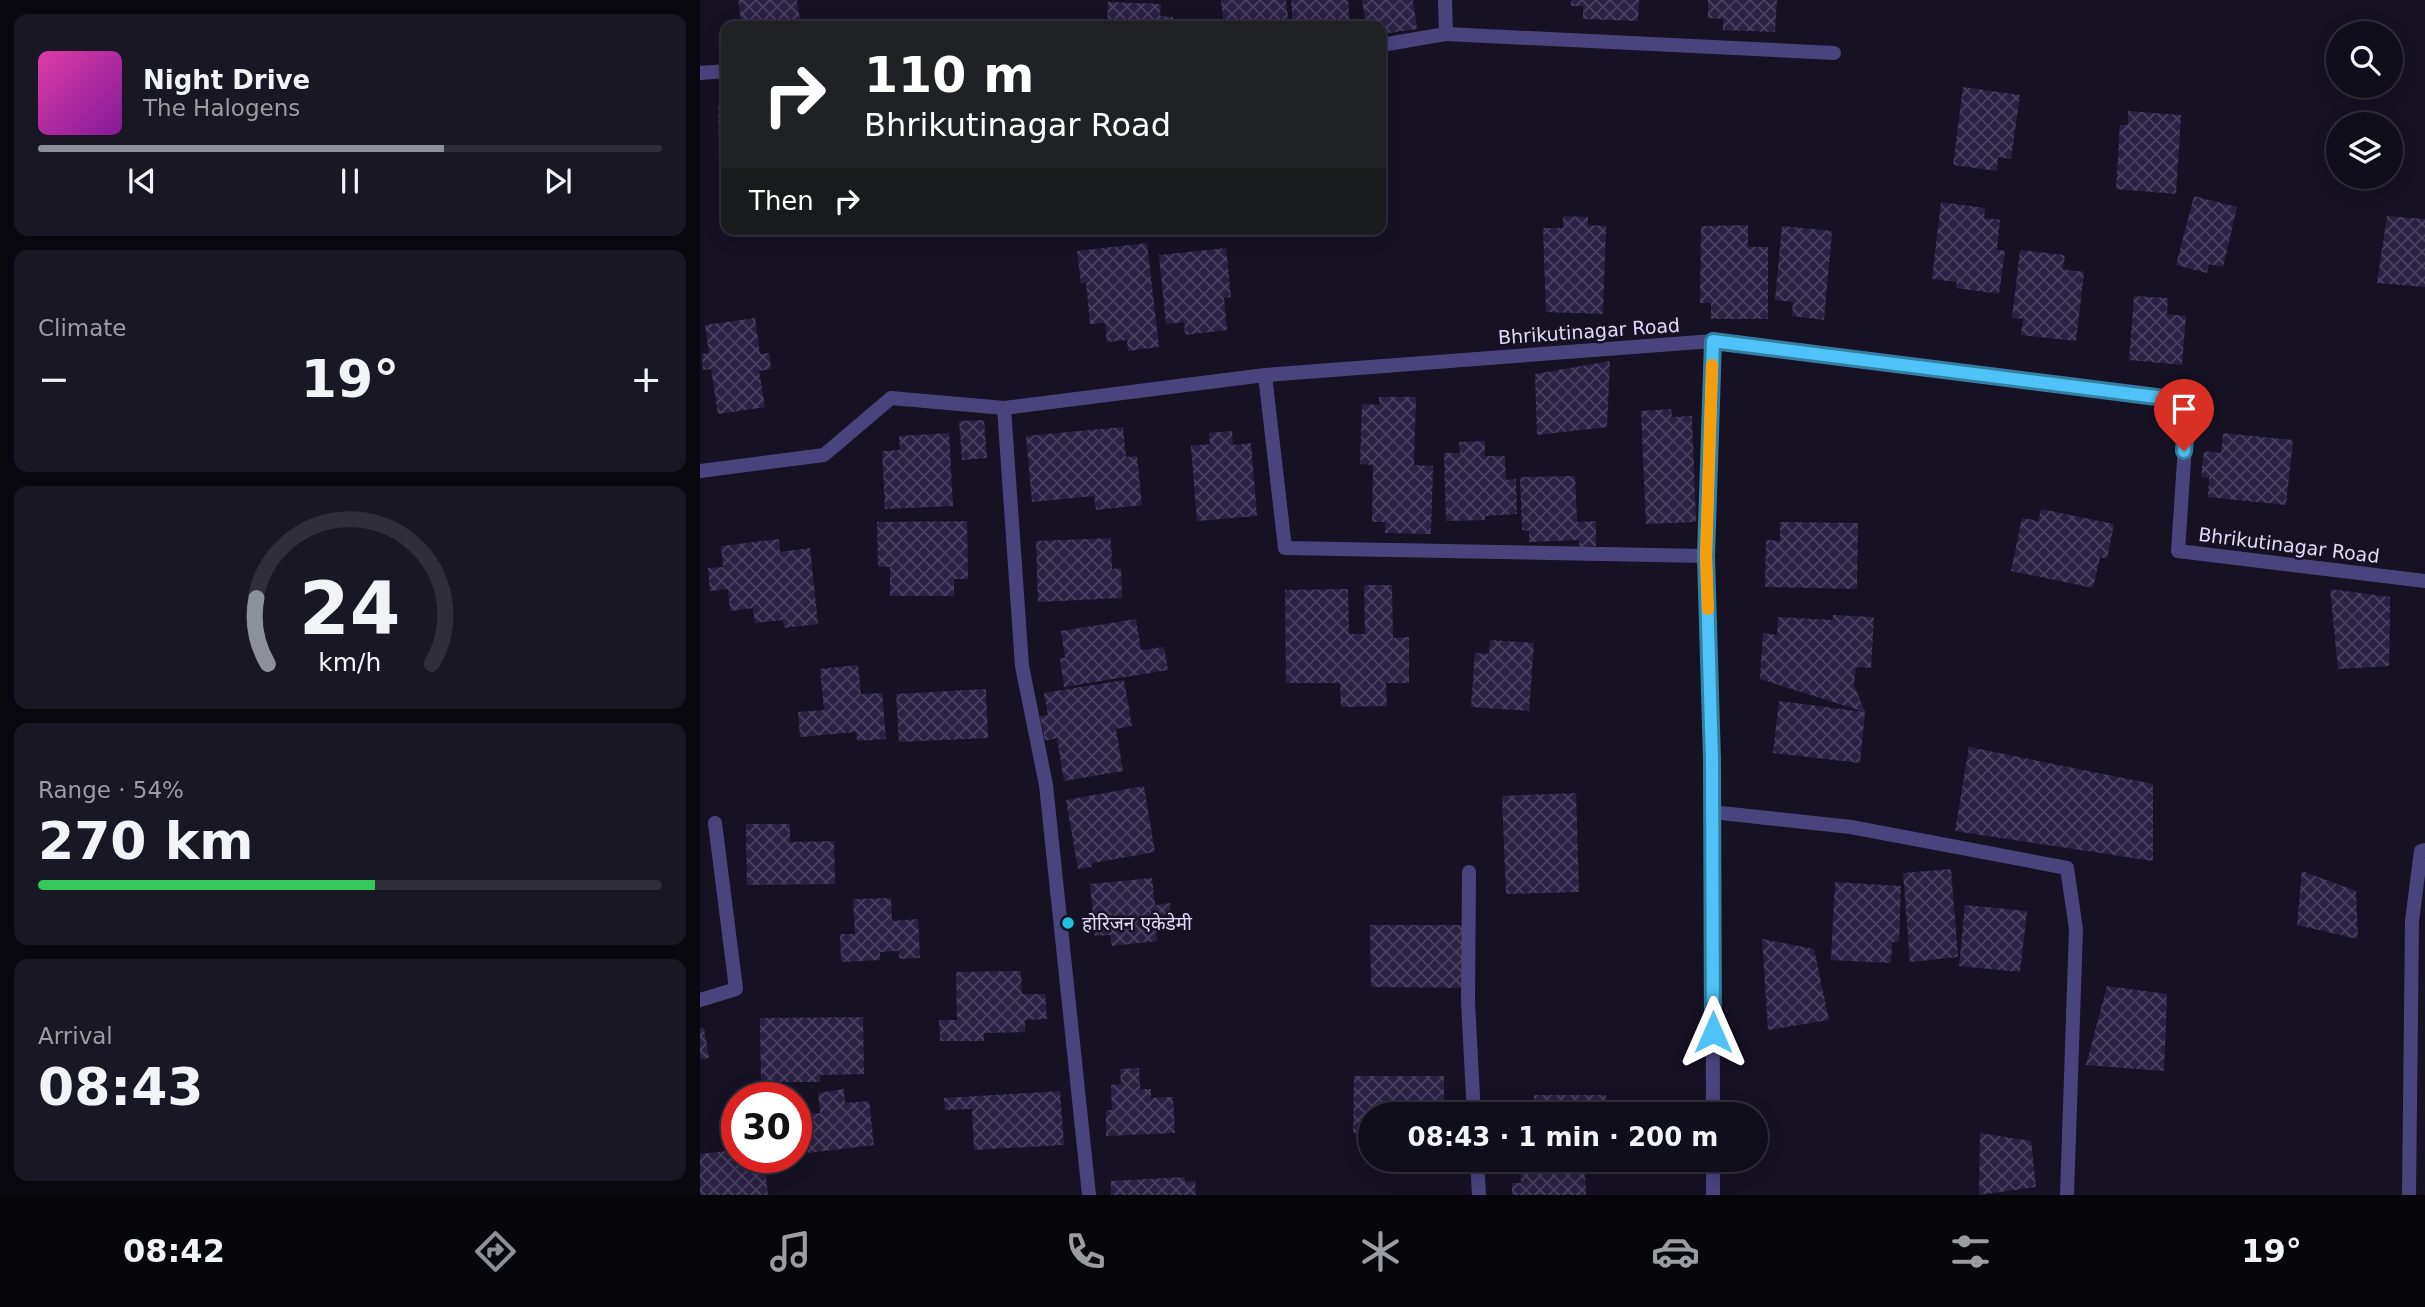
<!DOCTYPE html>
<meta charset="utf-8">
<style>
body{margin:0;font-family:"DejaVu Sans","Noto Sans Devanagari",sans-serif;background:#191724;color:#f1f3f6;height:100vh;display:flex;flex-direction:column;font-size:26px;white-space:nowrap}
*{box-sizing:border-box;margin:0}
p{font-size:23px;color:#9c9ca3}
.icon{flex:none;width:38px;height:38px;fill:none;stroke:currentColor;stroke-width:2;stroke-linecap:round;stroke-linejoin:round}
.map{position:relative;flex:1;overflow:hidden}
.side{display:flex;flex-direction:column;gap:14px;padding:14px;background:#09080f;width:700px}
.side>*{flex:none}
.hud{position:absolute;left:21px;top:21px;width:665px;height:214px;border-radius:14px;box-shadow:0 4px 18px #0003,0 0 0 2px #302e3a;background:#202124;color:#fff;overflow:hidden}
.buttons{position:absolute;left:1626px;top:21px;display:grid;gap:14px}
.buttons a{display:grid;place-items:center;width:77px;height:77px;border-radius:50%;background:#100e1b;box-shadow:0 4px 18px #0003,0 0 0 2px #302e3a;font-size:35px}
.speed{position:absolute;left:21px;top:1082px;display:flex;gap:14px;font-size:35px;font-weight:700;text-align:center}
.speed>*{display:grid;place-content:center;width:91px;height:91px;border-radius:50%;background:#100e1b;box-shadow:0 4px 18px #0003,0 0 0 2px #302e3a;line-height:1}
.speed .limit{border:10px solid #d22;background:#fff;color:#111}
.pin{position:absolute;display:grid;place-items:center;width:60px;height:60px;color:#fff;margin:-72px -30px;border-radius:50% 50% 50% 0;rotate:-45deg;box-shadow:0 0 7px #0007}
.pin .icon{rotate:45deg}
.me{position:absolute;width:77px;margin:-38px;rotate:0deg;stroke-linejoin:round;filter:drop-shadow(0 0 5px #0008)}
.turn{display:flex;align-items:center;gap:24px;height:147px;padding:0 28px;font-size:32px}
.turn .icon{width:91px;height:91px;stroke-width:2.5}
.turn b{display:block;font-size:49px;line-height:60px}
.then{display:flex;align-items:center;height:66px;padding:0 28px;background:#0003;gap:14px;font-size:26px}
.big{font-size:52px;font-weight:600;line-height:1.1}
.side .widget{flex:1;display:flex;flex-direction:column;justify-content:center;gap:10px;min-width:0;padding:0 24px;border-radius:14px;background:#191724}
.side .dial{align-items:center;gap:0}
.dial svg{height:182px;overflow:visible;fill:none;stroke:#302e3a;stroke-width:7;stroke-linecap:round;text-anchor:middle}
.dial text{fill:#f1f3f6;stroke:none}
.song{display:flex;align-items:center;gap:21px}
.cover{width:84px;height:84px;border-radius:10px;background:linear-gradient(135deg,hsl(320 70% 55%),hsl(290 70% 35%))}
.played{height:7px;border-radius:4px;background:linear-gradient(90deg,#8c9099 65%,#302e3a 65%)}
.keys{display:flex;justify-content:space-around;direction:ltr}
.heat{display:flex;justify-content:space-between;align-items:center;font-size:38px;direction:ltr}
.charge{height:10px;border-radius:5px;background:linear-gradient(90deg,#34c759 54%,#302e3a 0)}
.trip{position:absolute;left:658px;top:1102px;width:410px;height:70px;border-radius:35px;background:#100e1b;box-shadow:0 4px 18px #0003,0 0 0 2px #302e3a;font-weight:600;line-height:70px;text-align:center}
.tabs{display:flex;height:112px;justify-content:space-around;align-items:center;background:#06060b;color:#9c9ca3}
.tabs .icon{width:49px;height:49px}
.tabs .selected{color:#8c9099}
.tabs b{font-size:32px;color:#f1f3f6}
main{display:flex;flex:1;min-height:0}
.map>svg:first-child{display:block}
.building{fill:url(#building-cross-hatch)}
.lines{fill:none;stroke-linecap:round;stroke-linejoin:round}
.service{stroke:#49447d;stroke-width:14}
.minor{stroke:#49447d;stroke-width:14}
.tertiary{stroke:#49447d;stroke-width:14}
.route-casing{stroke:#337fa1;stroke-width:18}
.route{stroke:#4fc3f7;stroke-width:12}
.slow{stroke:#f59e0b;stroke-width:12}
.poi-dot{fill:#20c1e1;stroke:#161224;stroke-width:2.5}
.labels{text-anchor:middle;dominant-baseline:central;stroke-width:5;stroke-linejoin:round;paint-order:stroke}
.street-label{font-size:19px;fill:#e0dafa;stroke:#161224}
.poi-label{font-size:19px;fill:#e0dafa;stroke:#161224;text-anchor:start}
</style>
<main>
<section class="side">
<div class="widget">
<div class="song"><i class="cover"></i><div><b>Night Drive</b><p>The Halogens</p></div></div>
<div class="played"></div>
<div class="keys"><svg class="icon" aria-label="previous" viewBox="0 0 24 24"><path d="M18 5L8 12l10 7zM5 5v14"/></svg><svg class="icon" aria-label="pause" viewBox="0 0 24 24"><path d="M8 5v14M16 5v14"/></svg><svg class="icon" aria-label="next" viewBox="0 0 24 24"><path d="M6 5l10 7-10 7zM19 5v14"/></svg></div>
</div>
<div class="widget"><p>Climate</p>
<div class="heat"><a>−</a><b class="big">19°</b><a>+</a></div>
</div>
<div class="widget dial"><svg viewBox="0 0 100 80">
<path d="M14 69A42 42 0 1 1 86 69"/>
<path d="M14 69A42 42 0 0 1 9 40" stroke="#8c9099"/>
<text x="50" y="56" font-size="32" font-weight="700">24</text>
<text x="50" y="72" font-size="11">km/h</text>
</svg></div>
<div class="widget"><p>Range · 54%</p><b class="big">270 km</b><div class="charge"></div></div>
<div class="widget"><p>Arrival</p><b class="big">08:43</b></div>
</section>
<div class="map">
<svg width="1725" height="1195" viewBox="0 0 1725 1195">
<defs>
<pattern id="building-cross-hatch" width="8" height="8" patternUnits="userSpaceOnUse" patternTransform="scale(1.75)"><rect width="8" height="8" fill="#2a2143"/><path d="M0 0l8 8M0 8l8-8" fill="none" stroke="#49415f"/></pattern>
</defs>
<rect width="100%" height="100%" fill="#161224"/>
<g class="building">
<polygon points="38,0 97,0 101,26 42,26"/>
<polygon points="521,0 586,0 589,26 524,26"/>
<polygon points="591,0 648,0 650,26 593,26"/>
<polygon points="662,0 713,0 717,29 681,34 681,26 666,26"/>
<polygon points="871,0 939,0 938,21 883,19 883,6 871,6"/>
<polygon points="1008,0 1077,0 1075,32 1023,30 1023,19 1008,18"/>
<polygon points="408,2 461,4 460,16 473,17 473,26 407,26"/>
<polygon points="1263,87 1320,95 1311,159 1298,157 1297,171 1253,165"/>
<polygon points="18,105 26,105 26,160 19,161"/>
<polygon points="1428,111 1481,115 1476,194 1416,189 1420,125 1428,125"/>
<polygon points="1494,196 1537,207 1523,267 1509,264 1507,273 1476,265"/>
<polygon points="1241,202 1285,208 1284,218 1300,220 1297,250 1305,251 1299,294 1256,288 1257,282 1232,279"/>
<polygon points="863,216 888,217 888,225 906,226 903,314 846,312 843,228 863,228"/>
<polygon points="1687,216 1725,219 1725,287 1677,283"/>
<polygon points="1048,225 1048,247 1068,247 1068,319 1011,319 1011,303 1000,303 1001,226"/>
<polygon points="1082,226 1132,231 1124,320 1092,316 1093,302 1075,300"/>
<polygon points="447,243 459,347 428,351 427,340 407,342 405,323 390,324 386,282 381,283 377,251"/>
<polygon points="526,248 531,297 524,298 527,330 485,335 484,322 466,324 459,255"/>
<polygon points="1320,250 1365,255 1363,269 1384,272 1376,341 1321,335 1323,319 1312,318"/>
<polygon points="1434,296 1468,298 1467,314 1486,316 1482,365 1429,360"/>
<polygon points="55,318 60,354 69,353 71,369 59,371 65,407 18,414 11,369 3,370 2,354 9,353 5,325"/>
<polygon points="910,361 907,427 837,435 835,374"/>
<polygon points="679,397 716,397 714,465 733,466 731,534 685,533 685,522 672,522 673,465 660,464 662,404 679,405"/>
<polygon points="971,409 972,417 992,416 996,522 946,524 941,411"/>
<polygon points="284,420 287,458 262,460 259,421"/>
<polygon points="423,427 426,457 437,456 442,505 396,510 394,496 332,502 326,436"/>
<polygon points="532,431 533,445 551,443 557,516 497,521 491,446 510,444 509,433"/>
<polygon points="249,433 253,506 185,509 182,451 200,450 199,436"/>
<polygon points="1523,433 1593,440 1586,505 1508,497 1509,478 1501,477 1504,451 1521,453"/>
<polygon points="785,441 785,456 805,456 806,480 816,479 817,514 785,516 785,520 746,521 744,453 760,453 759,442"/>
<polygon points="875,476 877,522 896,521 896,546 879,547 879,540 829,542 829,531 822,530 820,477"/>
<polygon points="1341,509 1414,524 1407,559 1400,557 1393,588 1311,571 1322,518 1338,521"/>
<polygon points="267,521 268,579 254,579 254,596 190,596 190,567 178,567 177,522"/>
<polygon points="1080,522 1158,523 1157,589 1065,587 1066,540 1080,541"/>
<polygon points="411,538 412,569 421,568 422,598 338,602 336,541"/>
<polygon points="79,539 80,552 110,548 118,624 84,628 83,620 55,623 53,608 30,611 28,589 10,591 8,568 23,567 21,546"/>
<polygon points="664,585 692,585 693,638 709,637 709,683 686,683 687,706 641,707 640,683 586,683 585,590 648,589 649,634 665,634"/>
<polygon points="1630,589 1690,597 1689,666 1638,669"/>
<polygon points="1133,615 1174,617 1171,668 1156,667 1154,685 1165,712 1060,679 1063,633 1077,635 1078,617 1133,620"/>
<polygon points="436,619 441,650 464,647 468,670 364,687 360,658 365,658 361,631"/>
<polygon points="790,640 834,643 829,711 771,707 775,653 789,654"/>
<polygon points="158,665 161,694 182,693 186,739 157,741 156,732 100,737 98,712 124,710 120,669"/>
<polygon points="424,680 432,726 416,729 423,771 364,781 357,738 345,741 340,716 348,715 344,693"/>
<polygon points="286,689 288,738 199,742 196,694"/>
<polygon points="1079,701 1165,712 1160,763 1073,753"/>
<polygon points="1269,747 1453,784 1453,861 1255,831"/>
<polygon points="444,786 455,852 392,863 392,867 378,869 366,800"/>
<polygon points="876,793 879,892 806,894 802,796"/>
<polygon points="46,824 90,824 90,842 134,841 135,884 47,885"/>
<polygon points="1251,869 1258,957 1210,962 1203,873"/>
<polygon points="1602,871 1656,891 1658,939 1597,925"/>
<polygon points="452,878 455,905 470,903 471,918 455,920 457,941 412,946 410,935 395,936 390,884"/>
<polygon points="1135,882 1201,886 1199,942 1192,942 1191,963 1131,960"/>
<polygon points="191,898 192,921 218,919 220,958 199,959 199,951 180,952 180,960 141,962 140,934 155,934 153,899"/>
<polygon points="1265,905 1327,911 1320,972 1259,966"/>
<polygon points="670,925 764,925 764,988 671,987"/>
<polygon points="1062,939 1114,949 1129,1020 1068,1030"/>
<polygon points="321,971 322,994 345,994 347,1019 325,1020 325,1032 284,1033 284,1041 240,1041 239,1020 257,1020 256,972"/>
<polygon points="1407,986 1467,994 1464,1071 1386,1065"/>
<polygon points="163,1017 164,1074 120,1075 120,1082 61,1082 60,1018"/>
<polygon points="0,1028 4,1028 9,1058 0,1059"/>
<polygon points="439,1068 440,1089 451,1089 451,1098 473,1097 475,1133 406,1136 406,1110 412,1110 411,1085 421,1084 420,1069"/>
<polygon points="654,1076 744,1076 744,1115 670,1115 670,1133 653,1133"/>
<polygon points="144,1089 145,1103 169,1101 174,1145 108,1153 104,1114 120,1113 118,1093"/>
<polygon points="360,1091 364,1145 274,1150 272,1109 245,1110 244,1098"/>
<rect x="834" y="1095" width="72" height="20"/>
<polygon points="1280,1133 1331,1141 1336,1187 1279,1195"/>
<polygon points="37,1150 37,1157 64,1157 68,1195 0,1195 0,1154"/>
<polygon points="885,1169 886,1195 812,1195 812,1183 821,1183 820,1171"/>
<polygon points="484,1177 485,1182 495,1181 496,1195 411,1195 411,1181"/>
</g>
<g class="lines">
<polyline class="service" points="0,1000 36,989 15,823"/>
<g class="minor">
<polyline points="746,34 1134,53"/>
<polyline points="681,45 746,34 745,0"/>
<polyline points="0,73 26,71"/>
<polyline points="565,375 585,548 1006,556"/>
<polyline points="304,408 322,666 346,785 389,1195"/>
<polyline points="1012,812 1151,827 1367,868 1376,929 1367,1195"/>
<polyline points="769,872 768,1002 774,1115"/>
<polyline points="1013,1115 1012,761 1006,556 1013,341"/>
<polyline points="777,1160 779,1195"/>
<polyline points="1013,1195 1013,1160"/>
<polyline points="1709,1195 1712,921 1721,851 1725,850"/>
</g>
<polyline class="tertiary" points="0,471 124,455 191,398 304,408 565,375 1013,341 1488,401 1478,551 1725,581"/>
</g>
<g class="lines">
<g class="route-casing">
<polyline id="route" points="1013,1032 1012,761 1006,556 1013,341 1488,401 1484,451"/>
</g>
<use href="#route" class="route"/>
<polyline class="slow" points="1008,609 1006,556 1012,365"/>
</g>
<circle class="poi-dot" cx="368" cy="923" r="7"/>
<g class="labels">
<g class="street-label">
<text transform="translate(889 331) rotate(-4)">Bhrikutinagar Road</text>
<text transform="translate(1589 545) rotate(7)">Bhrikutinagar Road</text>
</g>
<g class="poi-label">
<text x="382" y="923">होरिजन एकेडेमी</text>
</g>
</g>
</svg>
<div class="buttons">
<a><svg class="icon" aria-label="search" viewBox="0 0 24 24"><circle cx="10" cy="10" r="6"/><path d="M15 15l6 6"/></svg></a>
<a><svg class="icon" aria-label="layers" viewBox="0 0 24 24"><path d="M12 4l9 5-9 5-9-5zM3 14l9 5 9-5"/></svg></a>
</div>
<div class="speed"><div class="limit">30</div></div>
<div class="pin" style="left:1484px;top:451px;background:#d93025"><svg class="icon" aria-label="arrive" viewBox="0 0 24 24"><path d="M6 21V4h12l-3 4 3 4H6"/></svg></div>
<svg class="me" style="left:1013px;top:1032px" viewBox="-20 -20 40 40"><path d="M0-17L14 15 0 8-14 15z" fill="#4fc3f7" stroke="#fff" stroke-width="4"/></svg>
<div class="trip">08:43 · 1 min · 200 m</div>
<div class="hud">
<div class="turn"><svg class="icon" aria-label="right" viewBox="0 0 24 24"><path d="M7 20v-9h11M14 6l5 5-5 5"/></svg><div><b>110 m</b>Bhrikutinagar Road</div></div>
<div class="then">Then<svg class="icon" aria-label="right" viewBox="0 0 24 24"><path d="M7 20v-9h11M14 6l5 5-5 5"/></svg></div>
</div>
</div>
</main>
<nav class="tabs">
<b>08:42</b>
<svg class="icon selected" aria-label="directions" viewBox="0 0 24 24"><path d="M12 3l9 9-9 9-9-9zM9 14v-3h6M13 9l2 2-2 2"/></svg>
<svg class="icon" aria-label="music" viewBox="0 0 24 24"><path d="M9 18V5l10-2v13"/><circle cx="6" cy="18" r="3"/><circle cx="16" cy="16" r="3"/></svg>
<svg class="icon" aria-label="phone" viewBox="0 0 24 24"><path d="M5 4h4l2 5-3 2q2 4 5 5l2-3 5 2v4C11 20 4 13 5 4z"/></svg>
<svg class="icon" aria-label="climate" viewBox="0 0 24 24"><path d="M12 3v18M4 7l16 10M4 17L20 7"/></svg>
<svg class="icon" aria-label="car" viewBox="0 0 24 24"><path d="M5 17H2v-5l4-1 3-4h7l3 4 3 1v5h-3M9 17h6M6 11h13"/><circle cx="7" cy="17" r="2"/><circle cx="17" cy="17" r="2"/></svg>
<svg class="icon" aria-label="filters" viewBox="0 0 24 24"><path d="M4 7h16M4 17h16"/><circle cx="9" cy="7" r="2"/><circle cx="15" cy="17" r="2"/></svg>
<b>19°</b>
</nav>
